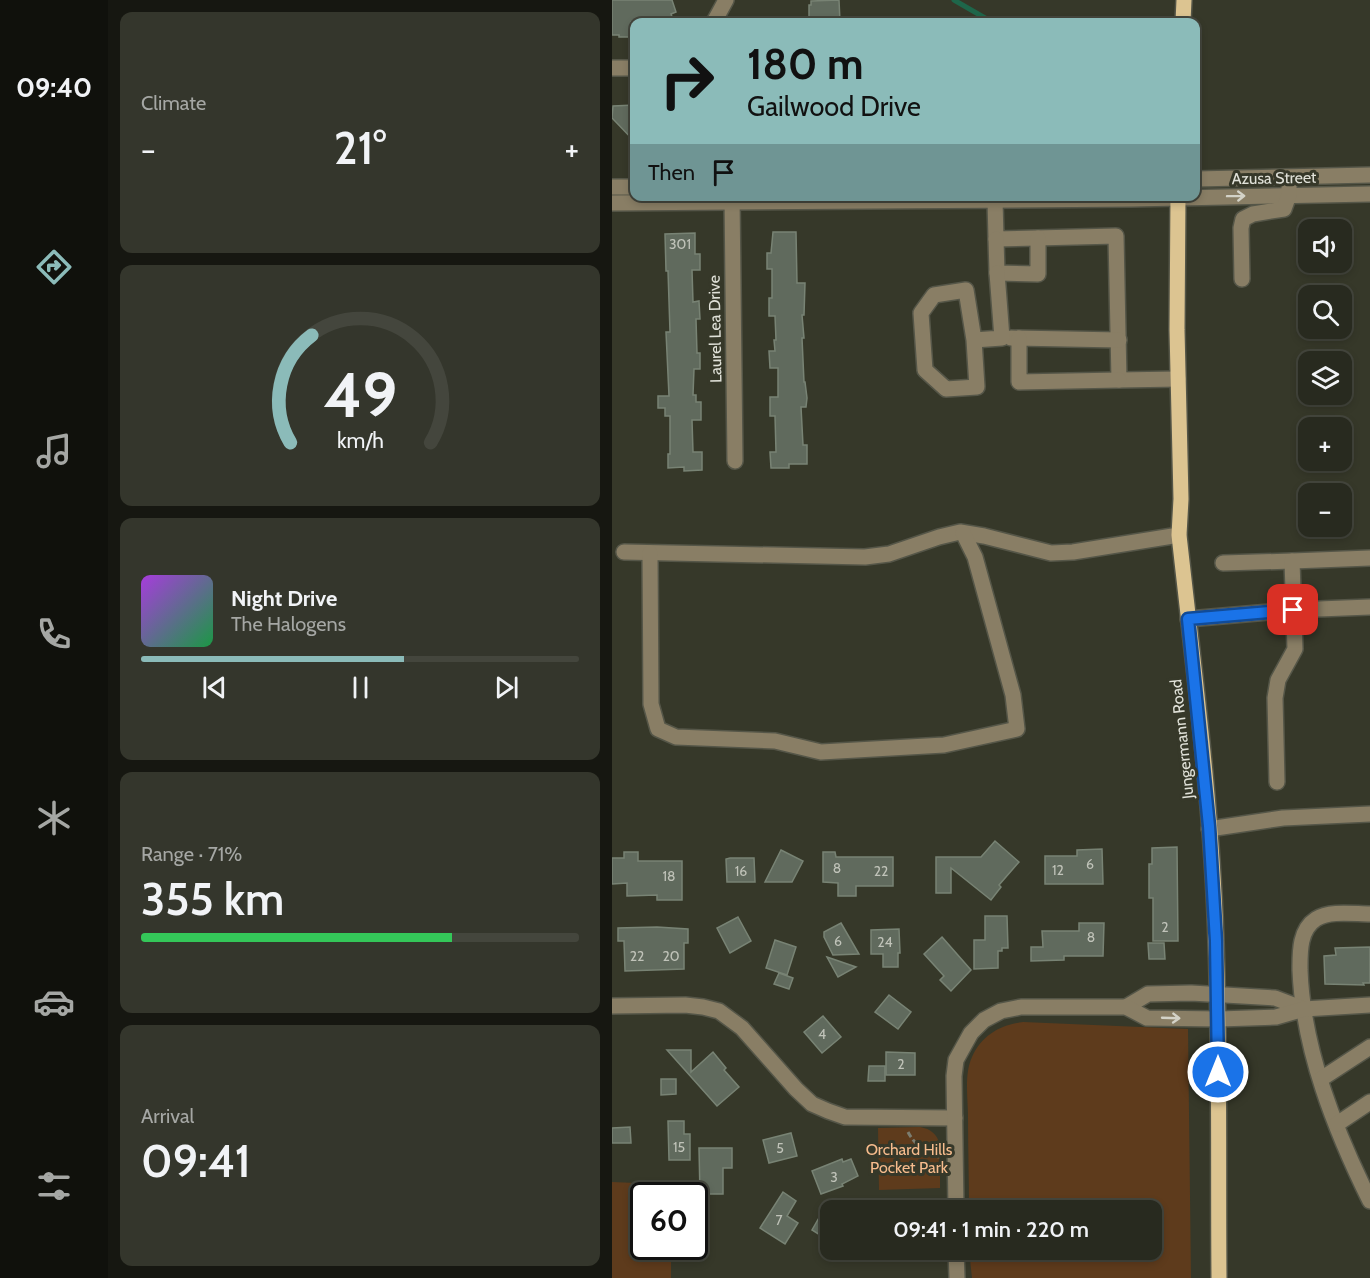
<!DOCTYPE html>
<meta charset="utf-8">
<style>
body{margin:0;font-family:Cabin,sans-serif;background:#34362c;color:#f1f3f6;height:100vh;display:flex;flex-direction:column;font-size:22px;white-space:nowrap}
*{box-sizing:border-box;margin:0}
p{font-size:20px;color:#a5a7a4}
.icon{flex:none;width:33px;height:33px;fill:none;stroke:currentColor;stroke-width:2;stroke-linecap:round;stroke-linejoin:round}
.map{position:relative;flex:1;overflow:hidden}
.sheet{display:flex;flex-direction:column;gap:12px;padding:12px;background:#161711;width:504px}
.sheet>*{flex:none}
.top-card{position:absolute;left:18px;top:18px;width:570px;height:183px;border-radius:12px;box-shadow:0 3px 9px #0003,0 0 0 2px #44463d;background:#8bbbb9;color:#111;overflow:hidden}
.fabs{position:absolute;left:686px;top:219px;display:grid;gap:12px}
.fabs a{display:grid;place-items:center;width:54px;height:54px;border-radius:12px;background:#282a1f;box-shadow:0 3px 9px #0003,0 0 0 2px #44463d;font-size:30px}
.speed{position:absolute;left:18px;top:1182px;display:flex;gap:12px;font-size:30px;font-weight:700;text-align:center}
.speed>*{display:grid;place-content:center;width:78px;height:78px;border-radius:50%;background:#282a1f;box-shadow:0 3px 9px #0003,0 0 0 2px #44463d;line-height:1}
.speed .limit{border:3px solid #111;border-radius:9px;background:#fff;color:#111}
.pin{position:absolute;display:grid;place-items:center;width:51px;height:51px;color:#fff;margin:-26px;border-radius:12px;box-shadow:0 3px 9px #0006}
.me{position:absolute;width:66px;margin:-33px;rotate:0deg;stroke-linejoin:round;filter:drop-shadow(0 0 4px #0008)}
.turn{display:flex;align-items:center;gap:21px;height:126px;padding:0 18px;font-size:27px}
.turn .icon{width:78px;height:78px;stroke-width:2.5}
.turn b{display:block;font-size:42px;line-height:51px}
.then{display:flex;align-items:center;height:57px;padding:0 18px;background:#0003;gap:12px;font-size:22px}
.big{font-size:45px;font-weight:600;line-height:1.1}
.sheet .card{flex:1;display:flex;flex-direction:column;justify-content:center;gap:9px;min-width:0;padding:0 21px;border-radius:12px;background:#34362c}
.sheet .dial{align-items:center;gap:0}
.dial svg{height:156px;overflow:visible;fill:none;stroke:#44463d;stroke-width:7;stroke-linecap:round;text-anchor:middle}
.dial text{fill:#f1f3f6;stroke:none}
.song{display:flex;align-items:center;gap:18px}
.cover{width:72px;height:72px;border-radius:9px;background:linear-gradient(135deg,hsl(280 70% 55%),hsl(140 70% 35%))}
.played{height:6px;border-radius:3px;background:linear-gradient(90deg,#8bbbb9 60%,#44463d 60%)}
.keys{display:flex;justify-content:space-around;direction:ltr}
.heat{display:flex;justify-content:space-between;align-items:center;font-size:33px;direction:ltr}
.charge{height:9px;border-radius:4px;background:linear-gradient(90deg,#34c759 71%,#44463d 0)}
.trip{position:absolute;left:208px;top:1200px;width:342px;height:60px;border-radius:12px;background:#282a1f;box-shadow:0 3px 9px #0003,0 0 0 2px #44463d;font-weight:600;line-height:60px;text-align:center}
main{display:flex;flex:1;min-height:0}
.tab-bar{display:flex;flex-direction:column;width:108px;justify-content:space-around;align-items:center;background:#10110c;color:#a5a7a4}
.tab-bar .icon{width:42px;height:42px}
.tab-bar .selected{color:#8bbbb9}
.tab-bar b{font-size:27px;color:#f1f3f6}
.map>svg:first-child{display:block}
.green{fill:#5e3b1c}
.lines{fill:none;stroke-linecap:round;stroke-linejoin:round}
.stream{stroke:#1e664a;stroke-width:5}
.building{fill:#606a5d;stroke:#788374;stroke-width:1.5}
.minor-casing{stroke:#555648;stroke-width:18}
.major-casing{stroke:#555648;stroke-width:18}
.path{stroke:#7b7d70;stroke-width:3;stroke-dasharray:6 3;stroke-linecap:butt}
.minor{stroke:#897e65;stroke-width:15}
.major{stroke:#dcc491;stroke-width:15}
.oneway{stroke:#d3d2c7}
.route-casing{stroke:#114b97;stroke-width:15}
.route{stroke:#1a73e8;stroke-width:10}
.labels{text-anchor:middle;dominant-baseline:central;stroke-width:6;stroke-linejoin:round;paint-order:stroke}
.number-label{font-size:14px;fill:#c0c3b9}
.street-label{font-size:16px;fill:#e0e1d8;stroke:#363829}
.park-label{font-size:16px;fill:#f7bc8d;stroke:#363829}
</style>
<main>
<nav class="tab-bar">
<b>09:40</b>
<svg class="icon selected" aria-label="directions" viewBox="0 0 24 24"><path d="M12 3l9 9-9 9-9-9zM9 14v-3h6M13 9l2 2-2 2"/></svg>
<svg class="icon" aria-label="music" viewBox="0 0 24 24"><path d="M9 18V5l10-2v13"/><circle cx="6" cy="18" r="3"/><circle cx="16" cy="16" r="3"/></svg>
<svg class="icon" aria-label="phone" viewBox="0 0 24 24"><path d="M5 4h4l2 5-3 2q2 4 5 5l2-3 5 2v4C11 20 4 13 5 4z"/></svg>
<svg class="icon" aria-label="climate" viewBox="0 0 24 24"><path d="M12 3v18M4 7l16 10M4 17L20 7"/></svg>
<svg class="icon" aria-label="car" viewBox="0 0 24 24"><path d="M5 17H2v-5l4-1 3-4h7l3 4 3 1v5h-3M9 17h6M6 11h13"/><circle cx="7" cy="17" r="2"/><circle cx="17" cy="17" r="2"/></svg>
<svg class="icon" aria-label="filters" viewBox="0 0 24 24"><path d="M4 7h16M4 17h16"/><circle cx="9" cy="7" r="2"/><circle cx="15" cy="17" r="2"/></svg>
</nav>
<section class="sheet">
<div class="card"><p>Climate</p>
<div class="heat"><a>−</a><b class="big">21°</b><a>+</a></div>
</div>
<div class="card dial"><svg viewBox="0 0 100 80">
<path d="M14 69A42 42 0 1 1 86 69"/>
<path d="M14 69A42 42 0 0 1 25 14" stroke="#8bbbb9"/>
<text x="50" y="56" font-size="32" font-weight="700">49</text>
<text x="50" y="72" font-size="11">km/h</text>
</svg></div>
<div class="card">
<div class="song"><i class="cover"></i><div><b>Night Drive</b><p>The Halogens</p></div></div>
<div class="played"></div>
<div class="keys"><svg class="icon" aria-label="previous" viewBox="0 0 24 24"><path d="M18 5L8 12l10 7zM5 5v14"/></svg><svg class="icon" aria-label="pause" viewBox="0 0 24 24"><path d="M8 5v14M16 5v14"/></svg><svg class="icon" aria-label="next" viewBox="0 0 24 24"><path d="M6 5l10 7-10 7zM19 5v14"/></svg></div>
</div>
<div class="card"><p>Range · 71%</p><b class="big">355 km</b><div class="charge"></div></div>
<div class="card"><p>Arrival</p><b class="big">09:41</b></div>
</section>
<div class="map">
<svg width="758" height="1278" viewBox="0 0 758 1278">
<rect width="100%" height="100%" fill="#363829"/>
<g class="green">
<path d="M411,1022L576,1029L579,1278H360L357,1250H540V1210H357C357,1179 356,1148 356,1117C356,1099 352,1074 360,1057C370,1035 388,1025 411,1022Z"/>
<path d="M308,1127C319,1129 325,1134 328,1145V1188L267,1190L266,1128Z"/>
<polygon points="0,1182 24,1183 25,1211 32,1208 31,1240 27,1241 28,1259 59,1257 59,1278 0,1278"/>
</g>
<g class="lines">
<polyline class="stream" points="342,0 380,22"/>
</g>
<g class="building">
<polygon points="0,0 60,0 64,12 59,14 62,22 19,22 20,37 7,37 7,35 0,35"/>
<polygon points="227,0 228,22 197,22 197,5 199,5 199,1"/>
<polygon points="22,105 22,141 0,118 1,106"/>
<polygon points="161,232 184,232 185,283 193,283 192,315 190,315 192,338 190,338 192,382 193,382 195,398 194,407 189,407 191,445 195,445 195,464 177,464 177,468 159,468 158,452 164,452 163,416 158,416 158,397 166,397 166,368 158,368 157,351 163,351 162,340 164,340 163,316 157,316 157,298 160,298 160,269 155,269 155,253 159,253"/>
<polygon points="83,233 83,254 88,254 88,270 80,270 81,302 87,301 88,319 84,319 85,353 88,353 88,369 82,369 81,395 84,395 84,402 89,402 89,420 80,420 81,452 90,452 90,470 72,471 72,467 56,468 56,454 58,454 58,416 53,416 53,408 46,408 46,396 57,396 54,332 58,332 56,271 54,271 53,234"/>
<polygon points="383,841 407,862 387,885 389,887 379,900 339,868 339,893 324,893 324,857 369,857"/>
<polygon points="565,847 566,941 541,941 541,898 537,898 537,864 540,864 540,848"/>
<polygon points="490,849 491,884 433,884 433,856 465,856 465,850"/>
<polygon points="169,850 191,861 180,882 153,882"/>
<polygon points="12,852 26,852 26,861 70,861 70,900 45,900 45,895 15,896 15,883 0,884 0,858 12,858"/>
<polygon points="211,852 223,852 224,857 281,857 281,886 244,886 244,896 226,896 226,883 211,882"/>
<polygon points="118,858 142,858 143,882 115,882 114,859"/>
<polygon points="373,916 395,916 396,948 390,948 390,951 386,951 386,968 362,969 362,940 373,940"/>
<polygon points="126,917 139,941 118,953 105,928"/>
<polygon points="229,923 247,954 221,955 212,937 212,932"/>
<polygon points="467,923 492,923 491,956 452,956 452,960 419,961 419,947 431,947 430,931 467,931"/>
<polygon points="45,927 76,929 76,943 72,943 72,969 13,971 12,941 6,941 6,928"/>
<polygon points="287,929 288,953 286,953 286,967 271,967 271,954 259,954 259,930"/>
<polygon points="330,937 359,970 339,991 328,980 332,976 312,954"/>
<polygon points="163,940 184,947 175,975 154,968"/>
<polygon points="536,943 552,943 553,959 537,959"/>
<polygon points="758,947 758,983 751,983 752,985 713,984 712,956 724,955 723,948"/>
<polygon points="215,957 244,967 226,977"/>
<polygon points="167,973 181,978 177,989 162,984"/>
<polygon points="277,995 299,1012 286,1029 263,1012"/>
<polygon points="211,1016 229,1037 210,1053 192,1032"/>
<polygon points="55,1050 79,1050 79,1072 101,1052 114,1068 112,1070 127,1087 105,1106"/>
<polygon points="274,1052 303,1053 303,1075 274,1075"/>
<polygon points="257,1066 273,1066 273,1081 256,1081"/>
<polygon points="49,1079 64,1079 64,1094 49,1095"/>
<polygon points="56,1121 72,1121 72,1134 78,1134 78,1160 57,1160"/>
<polygon points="18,1127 19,1143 0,1143 0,1128"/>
<polygon points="179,1133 185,1156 157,1163 151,1140"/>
<polygon points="87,1148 120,1148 120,1168 111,1168 111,1194 88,1194"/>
<polygon points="230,1159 231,1162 239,1159 246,1176 230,1184 231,1186 209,1194 200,1171"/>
<polygon points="171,1192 184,1201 175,1216 186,1223 173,1244 148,1228"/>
<polygon points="208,1216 219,1223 219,1242 200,1230"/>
</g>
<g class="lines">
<g class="minor-casing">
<g id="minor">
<polyline points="102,22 114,0"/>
<polyline points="0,68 22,68"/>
<polyline points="584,179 758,175"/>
<polyline points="0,187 22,187"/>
<polyline points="120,196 123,461"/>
<polyline points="383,200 384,239 504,236 507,380 566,379"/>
<polyline points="0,203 520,199 758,194"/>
<polyline points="384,239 385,273 426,274 426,238"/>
<polyline points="630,279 629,228 631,219 641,214 672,209 677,195 677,186"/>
<polyline points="399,338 507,340"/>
<polyline points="407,338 407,382 507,380"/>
<polyline points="362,340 365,387 334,389 313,370 309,313 322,295 354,290 362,340 390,338 385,273"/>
<polyline points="12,552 253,557 277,554 327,537 348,532 372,536 439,553 461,552 567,535"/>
<polyline points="38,553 39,704 46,729 64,737 163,741 209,752 332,745 405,729 401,695 363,557 351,533"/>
<polyline points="611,563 680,561"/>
<polyline points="576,619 681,610 758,607"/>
<polyline points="665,782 663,698 666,680 683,649 680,561 758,558"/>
<polyline points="597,829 671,818 758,814"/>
<path d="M758,914C742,914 718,910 704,919C687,930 688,953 688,970C691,1050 723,1130 758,1201"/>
<polyline points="0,1006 73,1005 91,1007 107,1011 130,1028 184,1089 200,1104 216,1111 233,1117 343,1118"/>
<polyline points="514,1007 536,994 579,993 663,998 692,1009"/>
<polyline points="709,1079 758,1047"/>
<polyline points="725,1124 758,1102"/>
<polyline points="344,1210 342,1076 344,1060 359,1033 372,1020 389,1011 409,1007 514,1007 535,1018 607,1019 664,1017 692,1009 758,1005"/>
<polyline points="344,1250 345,1278"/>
</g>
</g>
<g class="major-casing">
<g id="major">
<polyline points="571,22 572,0"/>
<path d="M566,196L565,330L569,499L567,535C582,670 600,806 604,942C608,1054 606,1166 607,1278"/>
</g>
</g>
<path class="path" d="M296,1132C302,1144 314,1153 327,1157"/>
<use href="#minor" class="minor"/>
<use href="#major" class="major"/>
</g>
<defs><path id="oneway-shaft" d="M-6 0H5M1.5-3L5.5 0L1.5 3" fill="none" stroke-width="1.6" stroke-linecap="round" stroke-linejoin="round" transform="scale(1.5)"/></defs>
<g class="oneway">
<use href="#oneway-shaft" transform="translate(624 196) rotate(-1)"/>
<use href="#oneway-shaft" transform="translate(559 1018) rotate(2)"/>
</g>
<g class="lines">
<g class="route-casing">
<polyline id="route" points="606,1072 604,941 597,826 576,619 681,610"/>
</g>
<use href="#route" class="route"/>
</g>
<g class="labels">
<g class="number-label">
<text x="68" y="244">301</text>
<text x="478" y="864">6</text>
<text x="225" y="868">8</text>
<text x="446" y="870">12</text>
<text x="129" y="871">16</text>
<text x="269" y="871">22</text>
<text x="57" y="876">18</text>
<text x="553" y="927">2</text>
<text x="479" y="937">8</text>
<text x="226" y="941">6</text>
<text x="273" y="942">24</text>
<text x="25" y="956">22</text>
<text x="59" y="956">20</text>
<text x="210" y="1034">4</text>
<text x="289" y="1064">2</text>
<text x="67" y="1147">15</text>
<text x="168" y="1148">5</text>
<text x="222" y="1177">3</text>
<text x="167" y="1220">7</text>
</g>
<g class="street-label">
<text transform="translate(662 178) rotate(-1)">Azusa Street</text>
<text transform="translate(103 329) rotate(-91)">Laurel Lea Drive</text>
<text transform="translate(570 739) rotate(-96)">Jungermann Road</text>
</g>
<g class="park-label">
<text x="297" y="1149">Orchard Hills<tspan x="297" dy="18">Pocket Park</tspan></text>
</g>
</g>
</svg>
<div class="fabs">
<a><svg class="icon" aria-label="sound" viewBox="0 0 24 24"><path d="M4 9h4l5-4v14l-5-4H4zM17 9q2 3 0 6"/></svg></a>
<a><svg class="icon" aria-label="search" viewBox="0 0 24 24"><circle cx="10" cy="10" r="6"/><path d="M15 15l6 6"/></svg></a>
<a><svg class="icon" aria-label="layers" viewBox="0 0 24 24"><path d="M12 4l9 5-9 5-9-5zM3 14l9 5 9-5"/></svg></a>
<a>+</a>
<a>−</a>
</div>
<div class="speed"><div class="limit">60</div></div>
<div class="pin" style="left:681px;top:610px;background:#d93025"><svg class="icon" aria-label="arrive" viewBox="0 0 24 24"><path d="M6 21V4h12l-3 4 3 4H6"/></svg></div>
<svg class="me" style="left:606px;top:1072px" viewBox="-20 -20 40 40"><circle r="17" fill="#1a73e8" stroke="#fff" stroke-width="3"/><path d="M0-11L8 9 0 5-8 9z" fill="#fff"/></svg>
<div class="trip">09:41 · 1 min · 220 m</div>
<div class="top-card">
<div class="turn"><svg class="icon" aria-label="right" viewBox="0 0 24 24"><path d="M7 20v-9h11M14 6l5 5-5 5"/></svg><div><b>180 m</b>Gailwood Drive</div></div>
<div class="then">Then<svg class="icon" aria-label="arrive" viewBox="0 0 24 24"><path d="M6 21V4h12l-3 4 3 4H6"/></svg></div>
</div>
</div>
</main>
